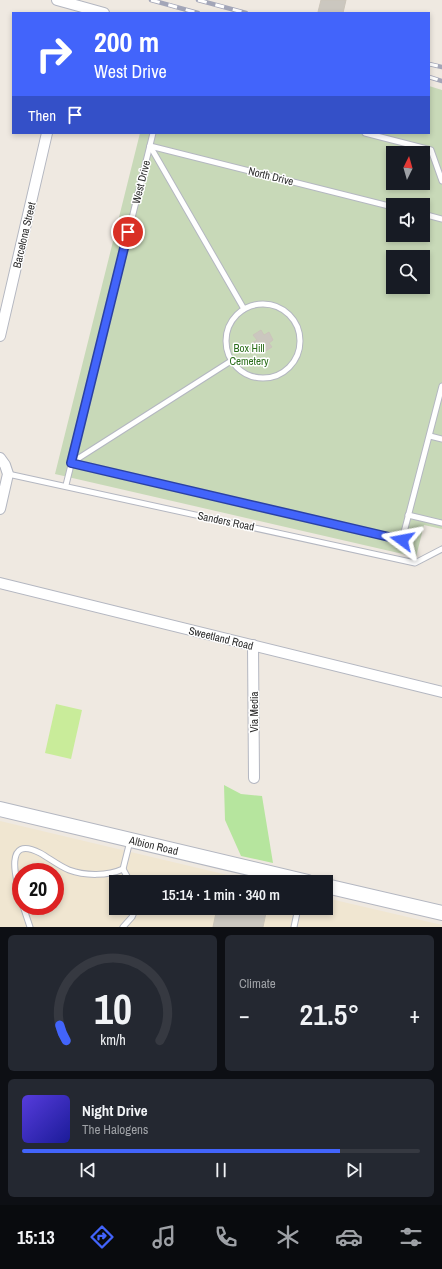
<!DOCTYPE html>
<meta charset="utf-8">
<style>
body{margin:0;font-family:"Archivo Narrow",sans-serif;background:#242831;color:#f1f3f6;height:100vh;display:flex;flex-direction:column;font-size:15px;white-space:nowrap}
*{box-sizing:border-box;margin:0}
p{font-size:13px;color:#9ea1a6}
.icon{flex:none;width:22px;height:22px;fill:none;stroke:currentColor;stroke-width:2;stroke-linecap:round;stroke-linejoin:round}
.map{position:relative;height:927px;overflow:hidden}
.panel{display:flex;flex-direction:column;gap:8px;padding:8px;background:#0d0f14;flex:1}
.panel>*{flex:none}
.banner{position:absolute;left:12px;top:12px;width:418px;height:122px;border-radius:0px;box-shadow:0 2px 6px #0003;background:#4264fb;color:#fff;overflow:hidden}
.needle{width:26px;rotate:5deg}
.controls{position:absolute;left:386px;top:146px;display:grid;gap:8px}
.controls a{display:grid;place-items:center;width:44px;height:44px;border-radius:0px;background:#171b24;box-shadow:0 2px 6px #0003;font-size:20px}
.speed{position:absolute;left:12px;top:863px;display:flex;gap:8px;font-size:20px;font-weight:700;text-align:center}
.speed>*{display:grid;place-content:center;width:52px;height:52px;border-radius:50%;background:#171b24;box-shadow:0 2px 6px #0003;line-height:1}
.speed .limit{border:6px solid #d22;background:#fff;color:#111}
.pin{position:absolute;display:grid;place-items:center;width:34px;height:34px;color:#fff;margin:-17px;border:2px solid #fff;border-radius:50%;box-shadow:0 1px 4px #0007}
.me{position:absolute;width:44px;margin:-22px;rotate:283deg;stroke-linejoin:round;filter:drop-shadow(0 0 3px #0008)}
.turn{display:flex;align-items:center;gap:14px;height:84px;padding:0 16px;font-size:18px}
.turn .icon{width:52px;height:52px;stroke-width:2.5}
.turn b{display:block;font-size:28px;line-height:34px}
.then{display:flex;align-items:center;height:38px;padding:0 16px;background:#0003;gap:8px;font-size:15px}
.big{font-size:30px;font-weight:600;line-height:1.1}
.panel .tile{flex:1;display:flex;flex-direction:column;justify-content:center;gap:6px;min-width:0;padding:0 14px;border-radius:6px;background:#242831}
.panel .dial{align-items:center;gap:0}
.dial svg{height:104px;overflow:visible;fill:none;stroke:#363941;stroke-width:7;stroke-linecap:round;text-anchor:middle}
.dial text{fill:#f1f3f6;stroke:none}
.song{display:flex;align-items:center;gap:12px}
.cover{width:48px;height:48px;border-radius:6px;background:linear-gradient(135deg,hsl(250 70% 55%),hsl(240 70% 35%))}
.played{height:4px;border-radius:2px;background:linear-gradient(90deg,#4264fb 80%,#363941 80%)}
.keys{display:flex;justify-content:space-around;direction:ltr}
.heat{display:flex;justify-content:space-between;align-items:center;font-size:22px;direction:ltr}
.panel .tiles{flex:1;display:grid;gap:8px;grid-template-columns:1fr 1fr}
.tile:last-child{grid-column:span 2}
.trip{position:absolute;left:109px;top:875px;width:224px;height:40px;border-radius:0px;background:#171b24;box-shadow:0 2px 6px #0003;font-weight:600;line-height:40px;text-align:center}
.menu{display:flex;height:64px;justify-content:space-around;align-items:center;background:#090b0e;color:#9ea1a6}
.menu .icon{width:28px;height:28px}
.menu .active{color:#4264fb}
.menu b{font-size:18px;color:#f1f3f6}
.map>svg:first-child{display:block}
.education{fill:#f0e6d1;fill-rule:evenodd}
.green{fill:#b6e59e}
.cemetery{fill:#c8d9b8;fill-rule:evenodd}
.pitch{fill:#c9ec9a}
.building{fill:#cbc7bf;stroke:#cbc5ba}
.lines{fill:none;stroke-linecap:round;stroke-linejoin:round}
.lane-casing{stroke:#b4b7c1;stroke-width:7}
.street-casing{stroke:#b4b7c1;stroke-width:12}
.secondary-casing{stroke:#b4b7c1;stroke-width:16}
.lane{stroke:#fff;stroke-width:5}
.street{stroke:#fff;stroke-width:10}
.secondary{stroke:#fff;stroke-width:14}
.rail-casing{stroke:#a3a6b8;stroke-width:4.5}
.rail{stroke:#fff;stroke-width:3;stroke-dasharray:9;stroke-linecap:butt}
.route-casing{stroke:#2b41a3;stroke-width:10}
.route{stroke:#4264fb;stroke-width:7}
.labels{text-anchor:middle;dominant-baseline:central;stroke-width:3;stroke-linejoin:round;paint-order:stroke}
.street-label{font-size:11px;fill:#2e2e2e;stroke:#fff}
.park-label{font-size:11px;fill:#2c6e1b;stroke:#fff}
</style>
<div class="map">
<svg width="442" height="927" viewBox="0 0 442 927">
<rect width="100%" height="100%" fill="#efe9e1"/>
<path class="education" d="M0,821L257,882H116V908H326V898L442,925V927H0ZM21,872H55V906H21Z"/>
<polygon class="green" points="224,785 241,794 262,796 273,863 241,856 225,820"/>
<path class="cemetery" d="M429,86L442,90V529L424,525L416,557L55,474L140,133H429ZM393,153H423V183H393ZM393,205H423V235H393ZM393,257H423V287H393Z"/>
<polygon class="pitch" points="56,704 82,710 71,759 45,753"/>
<g class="building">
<polygon points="321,0 346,0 343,13 318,12"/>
<polygon points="261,330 264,335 269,332 273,340 269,343 272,347 264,352 261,347 257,350 252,343 257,340 253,335"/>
<polygon points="217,908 267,908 263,927 213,927"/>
</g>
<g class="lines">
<g class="lane-casing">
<g id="lane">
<polyline points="365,133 431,150 442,181"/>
<polyline points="150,146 393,207"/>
<polyline points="150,146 244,309"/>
<polyline points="423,214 442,219"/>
<circle cx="263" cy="341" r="37"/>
<polyline points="430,436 442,439"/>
<polyline points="71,463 402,540 442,386"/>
<polyline points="71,463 231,361"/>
<polyline points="8,474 415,563 442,549"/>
<polyline points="66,485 153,133"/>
<polyline points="408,515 442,523"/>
<polyline points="123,869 130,882"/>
<path d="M21,898C16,880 3,834 40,853C49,858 59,866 69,870C85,876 108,876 123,869L130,841"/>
<polyline points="23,906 30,927"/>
<polyline points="123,927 132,917 136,908"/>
<polyline points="294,927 298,908"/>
</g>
</g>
<g class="street-casing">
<g id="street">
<polyline points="57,0 104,13"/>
<polyline points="0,336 47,133"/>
<polyline points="0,458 5,465 8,474 0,509"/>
<polyline points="0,583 442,692"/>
<polyline points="253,645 254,778"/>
</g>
</g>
<g class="secondary-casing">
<g id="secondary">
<path id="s1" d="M0,809L308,882"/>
<polyline points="326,886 442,913"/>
</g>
</g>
<use href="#lane" class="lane"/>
<use href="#street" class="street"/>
<use href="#secondary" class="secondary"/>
<g class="rail-casing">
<g id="rail">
<polyline points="151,0 198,13"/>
<polyline points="198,0 246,13"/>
<polyline points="429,64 442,67"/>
<polyline points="429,77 442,81"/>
</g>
</g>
<use href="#rail" class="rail"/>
</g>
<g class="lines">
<g class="route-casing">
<polyline id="route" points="128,232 71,463 402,540"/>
</g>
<use href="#route" class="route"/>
</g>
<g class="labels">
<g class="street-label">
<text transform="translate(271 176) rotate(14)">North Drive</text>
<text transform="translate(141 182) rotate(-76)">West Drive</text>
<text transform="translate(24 235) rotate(-77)">Barcelona Street</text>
<text transform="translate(226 521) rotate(12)">Sanders Road</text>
<text transform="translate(221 638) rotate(14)">Sweetland Road</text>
<text transform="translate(254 712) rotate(-90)">Via Media</text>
<text stroke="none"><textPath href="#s1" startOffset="158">Albion Road</textPath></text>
</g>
<g class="park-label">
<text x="249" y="348">Box Hill<tspan x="249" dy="13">Cemetery</tspan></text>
</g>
</g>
</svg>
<div class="controls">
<a><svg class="needle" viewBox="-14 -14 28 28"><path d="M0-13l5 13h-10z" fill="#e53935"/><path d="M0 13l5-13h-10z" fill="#9ea1a6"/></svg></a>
<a><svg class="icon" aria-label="sound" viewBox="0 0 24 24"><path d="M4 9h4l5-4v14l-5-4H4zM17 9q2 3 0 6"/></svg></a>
<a><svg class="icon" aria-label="search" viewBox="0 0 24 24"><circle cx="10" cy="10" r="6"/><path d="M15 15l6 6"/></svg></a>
</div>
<div class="speed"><div class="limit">20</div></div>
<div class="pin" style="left:128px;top:232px;background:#d93025"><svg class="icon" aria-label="arrive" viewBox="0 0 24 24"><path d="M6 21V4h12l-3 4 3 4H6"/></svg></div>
<svg class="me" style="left:402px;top:540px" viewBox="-20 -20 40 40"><path d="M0-17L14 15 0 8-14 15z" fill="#4264fb" stroke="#fff" stroke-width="4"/></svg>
<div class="trip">15:14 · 1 min · 340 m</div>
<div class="banner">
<div class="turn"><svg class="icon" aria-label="right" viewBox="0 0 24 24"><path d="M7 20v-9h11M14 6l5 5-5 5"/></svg><div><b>200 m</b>West Drive</div></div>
<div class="then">Then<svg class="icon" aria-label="arrive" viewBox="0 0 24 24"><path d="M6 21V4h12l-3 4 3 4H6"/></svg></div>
</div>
</div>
<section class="panel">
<div class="tiles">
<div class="tile dial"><svg viewBox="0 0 100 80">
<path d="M14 69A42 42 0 1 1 86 69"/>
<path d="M14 69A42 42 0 0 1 9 57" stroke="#4264fb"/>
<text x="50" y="56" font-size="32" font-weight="700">10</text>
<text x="50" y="72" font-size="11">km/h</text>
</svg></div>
<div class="tile"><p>Climate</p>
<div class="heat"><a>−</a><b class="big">21.5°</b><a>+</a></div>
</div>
<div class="tile">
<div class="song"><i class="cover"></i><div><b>Night Drive</b><p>The Halogens</p></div></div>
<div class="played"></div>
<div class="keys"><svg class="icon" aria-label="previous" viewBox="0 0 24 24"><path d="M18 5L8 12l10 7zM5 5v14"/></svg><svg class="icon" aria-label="pause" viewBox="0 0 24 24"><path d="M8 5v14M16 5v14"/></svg><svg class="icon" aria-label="next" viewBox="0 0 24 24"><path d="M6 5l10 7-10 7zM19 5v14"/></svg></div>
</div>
</div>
</section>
<nav class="menu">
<b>15:13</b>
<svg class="icon active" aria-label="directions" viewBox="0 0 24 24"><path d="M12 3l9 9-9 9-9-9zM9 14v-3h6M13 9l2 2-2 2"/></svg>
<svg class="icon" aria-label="music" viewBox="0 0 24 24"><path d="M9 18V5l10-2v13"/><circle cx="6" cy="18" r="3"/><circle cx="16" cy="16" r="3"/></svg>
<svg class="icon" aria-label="phone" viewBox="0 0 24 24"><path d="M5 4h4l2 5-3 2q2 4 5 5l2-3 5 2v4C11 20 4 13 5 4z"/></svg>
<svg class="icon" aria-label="climate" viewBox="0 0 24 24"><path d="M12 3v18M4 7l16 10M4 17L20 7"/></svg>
<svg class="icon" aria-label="car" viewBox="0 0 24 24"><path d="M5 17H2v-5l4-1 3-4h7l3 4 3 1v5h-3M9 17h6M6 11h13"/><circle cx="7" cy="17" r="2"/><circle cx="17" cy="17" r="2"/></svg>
<svg class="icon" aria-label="filters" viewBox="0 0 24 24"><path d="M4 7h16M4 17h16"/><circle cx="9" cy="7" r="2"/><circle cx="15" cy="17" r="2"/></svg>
</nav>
